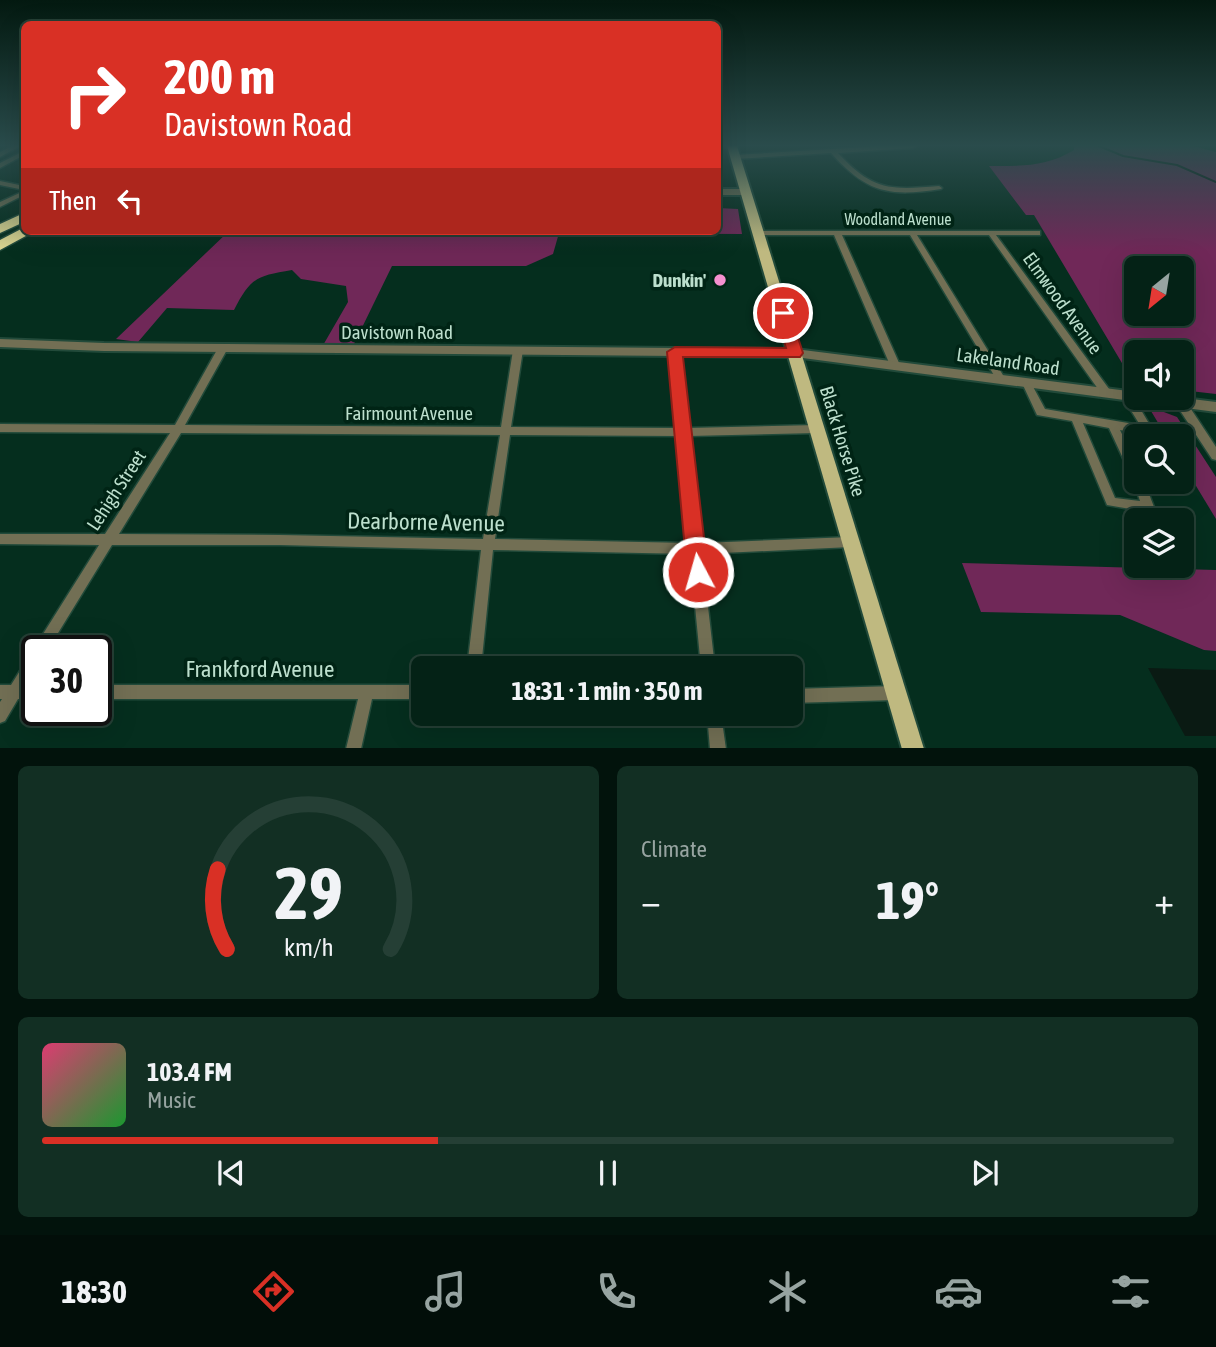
<!DOCTYPE html>
<meta charset="utf-8">
<style>
body{margin:0;font-family:"Asap Condensed",sans-serif;background:#122f23;color:#f1f3f6;height:100vh;display:flex;flex-direction:column;font-size:26px;white-space:nowrap}
*{box-sizing:border-box;margin:0}
p{font-size:23px;color:#97a4a1}
.icon{flex:none;width:38px;height:38px;fill:none;stroke:currentColor;stroke-width:2;stroke-linecap:round;stroke-linejoin:round}
.map{position:relative;height:748px;overflow:hidden}
.details{display:flex;flex-direction:column;gap:18px;padding:18px;background:#02130c;flex:1}
.details>*{flex:none}
.guide{position:absolute;left:21px;top:21px;width:700px;height:214px;border-radius:10px;box-shadow:0 7px 28px #0002,0 0 0 2px #253f35;background:#d93025;color:#fff;overflow:hidden}
.needle{width:46px;rotate:210deg}
.buttons{position:absolute;left:1124px;top:256px;display:grid;gap:14px}
.buttons a{display:grid;place-items:center;width:70px;height:70px;border-radius:10px;background:#042216;box-shadow:0 7px 28px #0002,0 0 0 2px #253f35;font-size:35px}
.speed{position:absolute;left:21px;top:635px;display:flex;gap:14px;font-size:35px;font-weight:700;text-align:center}
.speed>*{display:grid;place-content:center;width:91px;height:91px;border-radius:50%;background:#042216;box-shadow:0 7px 28px #0002,0 0 0 2px #253f35;line-height:1}
.speed .limit{border:4px solid #111;border-radius:10px;background:#fff;color:#111}
.pin{position:absolute;display:grid;place-items:center;width:60px;height:60px;color:#fff;margin:-30px;border:4px solid #fff;border-radius:50%;box-shadow:0 2px 7px #0007}
.me{position:absolute;width:77px;margin:-38px;rotate:354deg;stroke-linejoin:round;filter:drop-shadow(0 0 5px #0008)}
.turn{display:flex;align-items:center;gap:24px;height:147px;padding:0 28px;font-size:32px}
.turn .icon{width:91px;height:91px;stroke-width:2.5}
.turn b{display:block;font-size:49px;line-height:60px}
.then{display:flex;align-items:center;height:66px;padding:0 28px;background:#0003;gap:14px;font-size:26px}
.big{font-size:52px;font-weight:700;line-height:1.1}
.details .card{flex:1;display:flex;flex-direction:column;justify-content:center;gap:10px;min-width:0;padding:0 24px;border-radius:10px;background:#122f23}
.details .dial{align-items:center;gap:0}
.dial svg{height:182px;overflow:visible;fill:none;stroke:#253f35;stroke-width:7;stroke-linecap:round;text-anchor:middle}
.dial text{fill:#f1f3f6;stroke:none}
.song{display:flex;align-items:center;gap:21px}
.cover{width:84px;height:84px;border-radius:10px;background:linear-gradient(135deg,hsl(340 70% 55%),hsl(130 70% 35%))}
.played{height:7px;border-radius:4px;background:linear-gradient(90deg,#d93025 35%,#253f35 35%)}
.keys{display:flex;justify-content:space-around;direction:ltr}
.heat{display:flex;justify-content:space-between;align-items:center;font-size:38px;direction:ltr}
.details .tiles{flex:1;display:grid;gap:18px;grid-template-columns:1fr 1fr}
.card:last-child{grid-column:span 2}
.trip{position:absolute;left:411px;top:656px;width:392px;height:70px;border-radius:10px;background:#042216;box-shadow:0 7px 28px #0002,0 0 0 2px #253f35;font-weight:700;line-height:70px;text-align:center}
.menu{display:flex;height:112px;justify-content:space-around;align-items:center;background:#020e09;color:#97a4a1}
.menu .icon{width:49px;height:49px}
.menu .on{color:#d93025}
.menu b{font-size:32px;color:#f1f3f6}
.map>svg:first-child{display:block}
.green{fill:#702858;fill-rule:evenodd}
.water{fill:#0a1a13}
.lines{fill:none;stroke-linecap:round;stroke-linejoin:round}
.stream{stroke:#0a1a13;stroke-width:2}
.minor-casing{stroke:#224a3a;stroke-width:3}
.tertiary-casing{stroke:#224a3a;stroke-width:4}
.primary-casing{stroke:#224a3a;stroke-width:4}
.motorway-casing{stroke:#224a3a;stroke-width:3}
.minor{fill:#726f54;fill-rule:evenodd}
.tertiary{fill:#726f54;fill-rule:evenodd}
.primary{fill:#bfb980;fill-rule:evenodd}
.motorway{fill:#ddd691;fill-rule:evenodd}
.route{fill:#d93025;stroke:#8d1f18;stroke-width:2}
.poi-dot{fill:#f690d0;stroke:#002415;stroke-width:2.5}
.labels{text-anchor:middle;dominant-baseline:central;stroke-width:7;stroke-linejoin:round;paint-order:stroke}
.far-street-label{font-size:16px;fill:#bcdfcd;stroke:#002415}
.poi-label{font-size:19px;font-weight:bold;fill:#bcdfcd;stroke:#002415;text-anchor:end}
.street-label{font-size:19px;fill:#bcdfcd;stroke:#002415}
.near-street-label{font-size:23px;fill:#bcdfcd;stroke:#002415}
</style>
<div class="map">
<svg width="1216" height="749" viewBox="0 0 1216 749">
<rect width="100%" height="100%" fill="#052e1e"/>
<g class="green">
<path d="M1074,146H1193L1216,152V394L1181,390V352H1136L1135,385L1034,215H1026L989,166C1021,166 1046,167 1074,150ZM1136,268H1181V313H1136Z"/>
<path d="M718,208L738,209L742,234L559,233L553,254L526,266H392L353,346L322,347L348,302L346,286L301,279L292,270C257,276 251,277 234,310L167,308L138,342L116,339L229,231H718Z"/>
<polygon points="1148,406 1177,417 1216,477 1216,519 1181,461 1181,436 1166,436"/>
<polygon points="962,563 1216,570 1216,651 1204,650 1120,615 981,612"/>
</g>
<polygon class="water" points="1148,668 1216,670 1216,736 1185,736"/>
<g class="lines">
<polyline class="stream" points="1099,146 1123,156 1177,165 1216,182"/>
<g class="minor-casing">
<g id="minor">
<polygon points="12,146 20,146 0,157 0,152"/>
<path d="M883,146H916L913,148L838,153C873,191 890,190 939,186L942,188L941,189C889,197 867,193 831,153L735,159L732,157L735,155Z"/>
<polygon points="24,151 24,155 0,168 0,163"/>
<polygon points="0,181 24,186 24,190 0,185"/>
<polygon points="24,191 24,195 0,207 0,202"/>
<polygon points="757,231 1040,231 1040,235 996,235 1112,393 1111,396 1103,396 989,235 917,235 1006,380 1001,383 998,382 910,235 842,235 900,365 895,368 890,365 834,235 760,235 756,233"/>
<path d="M223,345L228,348L185,425L501,427L513,350L518,347L523,350L511,427L678,428L670,352L672,350H678L688,428L817,425L821,426L822,429L821,432L817,433L689,436L701,543L851,537L855,538L857,542L855,546L851,547L702,554L715,668H701L690,554L493,550L481,668H467L481,550L280,545H112L47,651H37V668L27,685H37V699H18L5,721L0,723V702L2,699H0V685H11L99,545L0,544V534H105L170,433L0,432V424L175,425L218,348ZM181,433L500,435L483,539L280,535L119,534ZM510,435L678,436L689,543L495,539Z"/>
<path d="M1027,380L1030,381L1045,409L1140,425L1122,396L1123,393H1131L1151,427C1144,438 1132,432 1120,430L1136,463V481H1144L1154,507L1152,510L1148,512L1107,505L1072,421L1037,415L1022,383ZM1083,423L1109,428L1133,480L1140,501L1115,498Z"/>
<polygon points="1181,399 1185,400 1216,447 1216,460 1212,459 1177,406 1176,403 1177,400"/>
<polygon points="96,685 424,685 424,699 372,699 361,749 346,749 358,699 96,699"/>
<polygon points="896,686 901,688 903,693 901,698 896,700 791,703 791,689"/>
<polygon points="707,714 721,714 726,749 710,749"/>
</g>
</g>
<g class="tertiary-casing">
<g id="tertiary">
<polygon points="718,189 747,189 751,192 747,195 718,195"/>
<polygon points="0,339 104,343 795,349 1136,392 1136,397 1176,397 1216,402 1216,412 795,357 104,351 0,347"/>
</g>
</g>
<g class="primary-casing">
<polygon id="primary" points="727,146 737,146 924,749 902,749"/>
</g>
<g class="motorway-casing">
<g id="motorway">
<polygon points="24,213 24,222 0,233 0,224"/>
<polygon points="23,228 24,231 35,231 0,250 0,240"/>
</g>
</g>
<use href="#minor" class="minor"/>
<use href="#tertiary" class="tertiary"/>
<use href="#primary" class="primary"/>
<use href="#motorway" class="motorway"/>
</g>
<linearGradient id="sky" x2="0" y2="1"><stop stop-color="#031910"/><stop offset="0.58" stop-color="#2a4c4c"/><stop offset="1" stop-color="#2a4c4c" stop-opacity="0"/></linearGradient>
<rect width="1216" height="251" fill="url(#sky)"/>
<polygon class="route" points="783,309 790,313 803,353 800,357 683,357 708,572 705,579 698,582 690,579 687,572 667,352 675,347 786,348 776,313"/>
<circle class="poi-dot" cx="720" cy="280" r="7"/>
<g class="labels">
<g class="far-street-label">
<text x="898" y="219">Woodland Avenue</text>
</g>
<g class="poi-label">
<text x="706" y="280">Dunkin'</text>
</g>
<g class="street-label">
<text transform="translate(1063 303) rotate(54)">Elmwood Avenue</text>
<text x="397" y="332">Davistown Road</text>
<text transform="translate(1008 361) rotate(8)">Lakeland Road</text>
<text x="409" y="413">Fairmount Avenue</text>
<text transform="translate(843 441) rotate(73)">Black Horse Pike</text>
<text transform="translate(116 490) rotate(-57)">Lehigh Street</text>
</g>
<g class="near-street-label">
<text transform="translate(426 522) rotate(1)">Dearborne Avenue</text>
<text x="260" y="669">Frankford Avenue</text>
</g>
</g>
</svg>
<div class="buttons">
<a><svg class="needle" viewBox="-14 -14 28 28"><path d="M0-13l5 13h-10z" fill="#e53935"/><path d="M0 13l5-13h-10z" fill="#97a4a1"/></svg></a>
<a><svg class="icon" aria-label="sound" viewBox="0 0 24 24"><path d="M4 9h4l5-4v14l-5-4H4zM17 9q2 3 0 6"/></svg></a>
<a><svg class="icon" aria-label="search" viewBox="0 0 24 24"><circle cx="10" cy="10" r="6"/><path d="M15 15l6 6"/></svg></a>
<a><svg class="icon" aria-label="layers" viewBox="0 0 24 24"><path d="M12 4l9 5-9 5-9-5zM3 14l9 5 9-5"/></svg></a>
</div>
<div class="speed"><div class="limit">30</div></div>
<div class="pin" style="left:783px;top:313px;background:#d93025"><svg class="icon" aria-label="arrive" viewBox="0 0 24 24"><path d="M6 21V4h12l-3 4 3 4H6"/></svg></div>
<svg class="me" style="left:698px;top:572px" viewBox="-20 -20 40 40"><circle r="17" fill="#d93025" stroke="#fff" stroke-width="3"/><path d="M0-11L8 9 0 5-8 9z" fill="#fff"/></svg>
<div class="trip">18:31 · 1 min · 350 m</div>
<div class="guide">
<div class="turn"><svg class="icon" aria-label="right" viewBox="0 0 24 24"><path d="M7 20v-9h11M14 6l5 5-5 5"/></svg><div><b>200 m</b>Davistown Road</div></div>
<div class="then">Then<svg class="icon" aria-label="left" viewBox="0 0 24 24"><path d="M17 20v-9H6M10 6l-5 5 5 5"/></svg></div>
</div>
</div>
<section class="details">
<div class="tiles">
<div class="card dial"><svg viewBox="0 0 100 80">
<path d="M14 69A42 42 0 1 1 86 69"/>
<path d="M14 69A42 42 0 0 1 10 34" stroke="#d93025"/>
<text x="50" y="56" font-size="32" font-weight="700">29</text>
<text x="50" y="72" font-size="11">km/h</text>
</svg></div>
<div class="card"><p>Climate</p>
<div class="heat"><a>−</a><b class="big">19°</b><a>+</a></div>
</div>
<div class="card">
<div class="song"><i class="cover"></i><div><b>103.4 FM</b><p>Music</p></div></div>
<div class="played"></div>
<div class="keys"><svg class="icon" aria-label="previous" viewBox="0 0 24 24"><path d="M18 5L8 12l10 7zM5 5v14"/></svg><svg class="icon" aria-label="pause" viewBox="0 0 24 24"><path d="M8 5v14M16 5v14"/></svg><svg class="icon" aria-label="next" viewBox="0 0 24 24"><path d="M6 5l10 7-10 7zM19 5v14"/></svg></div>
</div>
</div>
</section>
<nav class="menu">
<b>18:30</b>
<svg class="icon on" aria-label="directions" viewBox="0 0 24 24"><path d="M12 3l9 9-9 9-9-9zM9 14v-3h6M13 9l2 2-2 2"/></svg>
<svg class="icon" aria-label="music" viewBox="0 0 24 24"><path d="M9 18V5l10-2v13"/><circle cx="6" cy="18" r="3"/><circle cx="16" cy="16" r="3"/></svg>
<svg class="icon" aria-label="phone" viewBox="0 0 24 24"><path d="M5 4h4l2 5-3 2q2 4 5 5l2-3 5 2v4C11 20 4 13 5 4z"/></svg>
<svg class="icon" aria-label="climate" viewBox="0 0 24 24"><path d="M12 3v18M4 7l16 10M4 17L20 7"/></svg>
<svg class="icon" aria-label="car" viewBox="0 0 24 24"><path d="M5 17H2v-5l4-1 3-4h7l3 4 3 1v5h-3M9 17h6M6 11h13"/><circle cx="7" cy="17" r="2"/><circle cx="17" cy="17" r="2"/></svg>
<svg class="icon" aria-label="filters" viewBox="0 0 24 24"><path d="M4 7h16M4 17h16"/><circle cx="9" cy="7" r="2"/><circle cx="15" cy="17" r="2"/></svg>
</nav>
